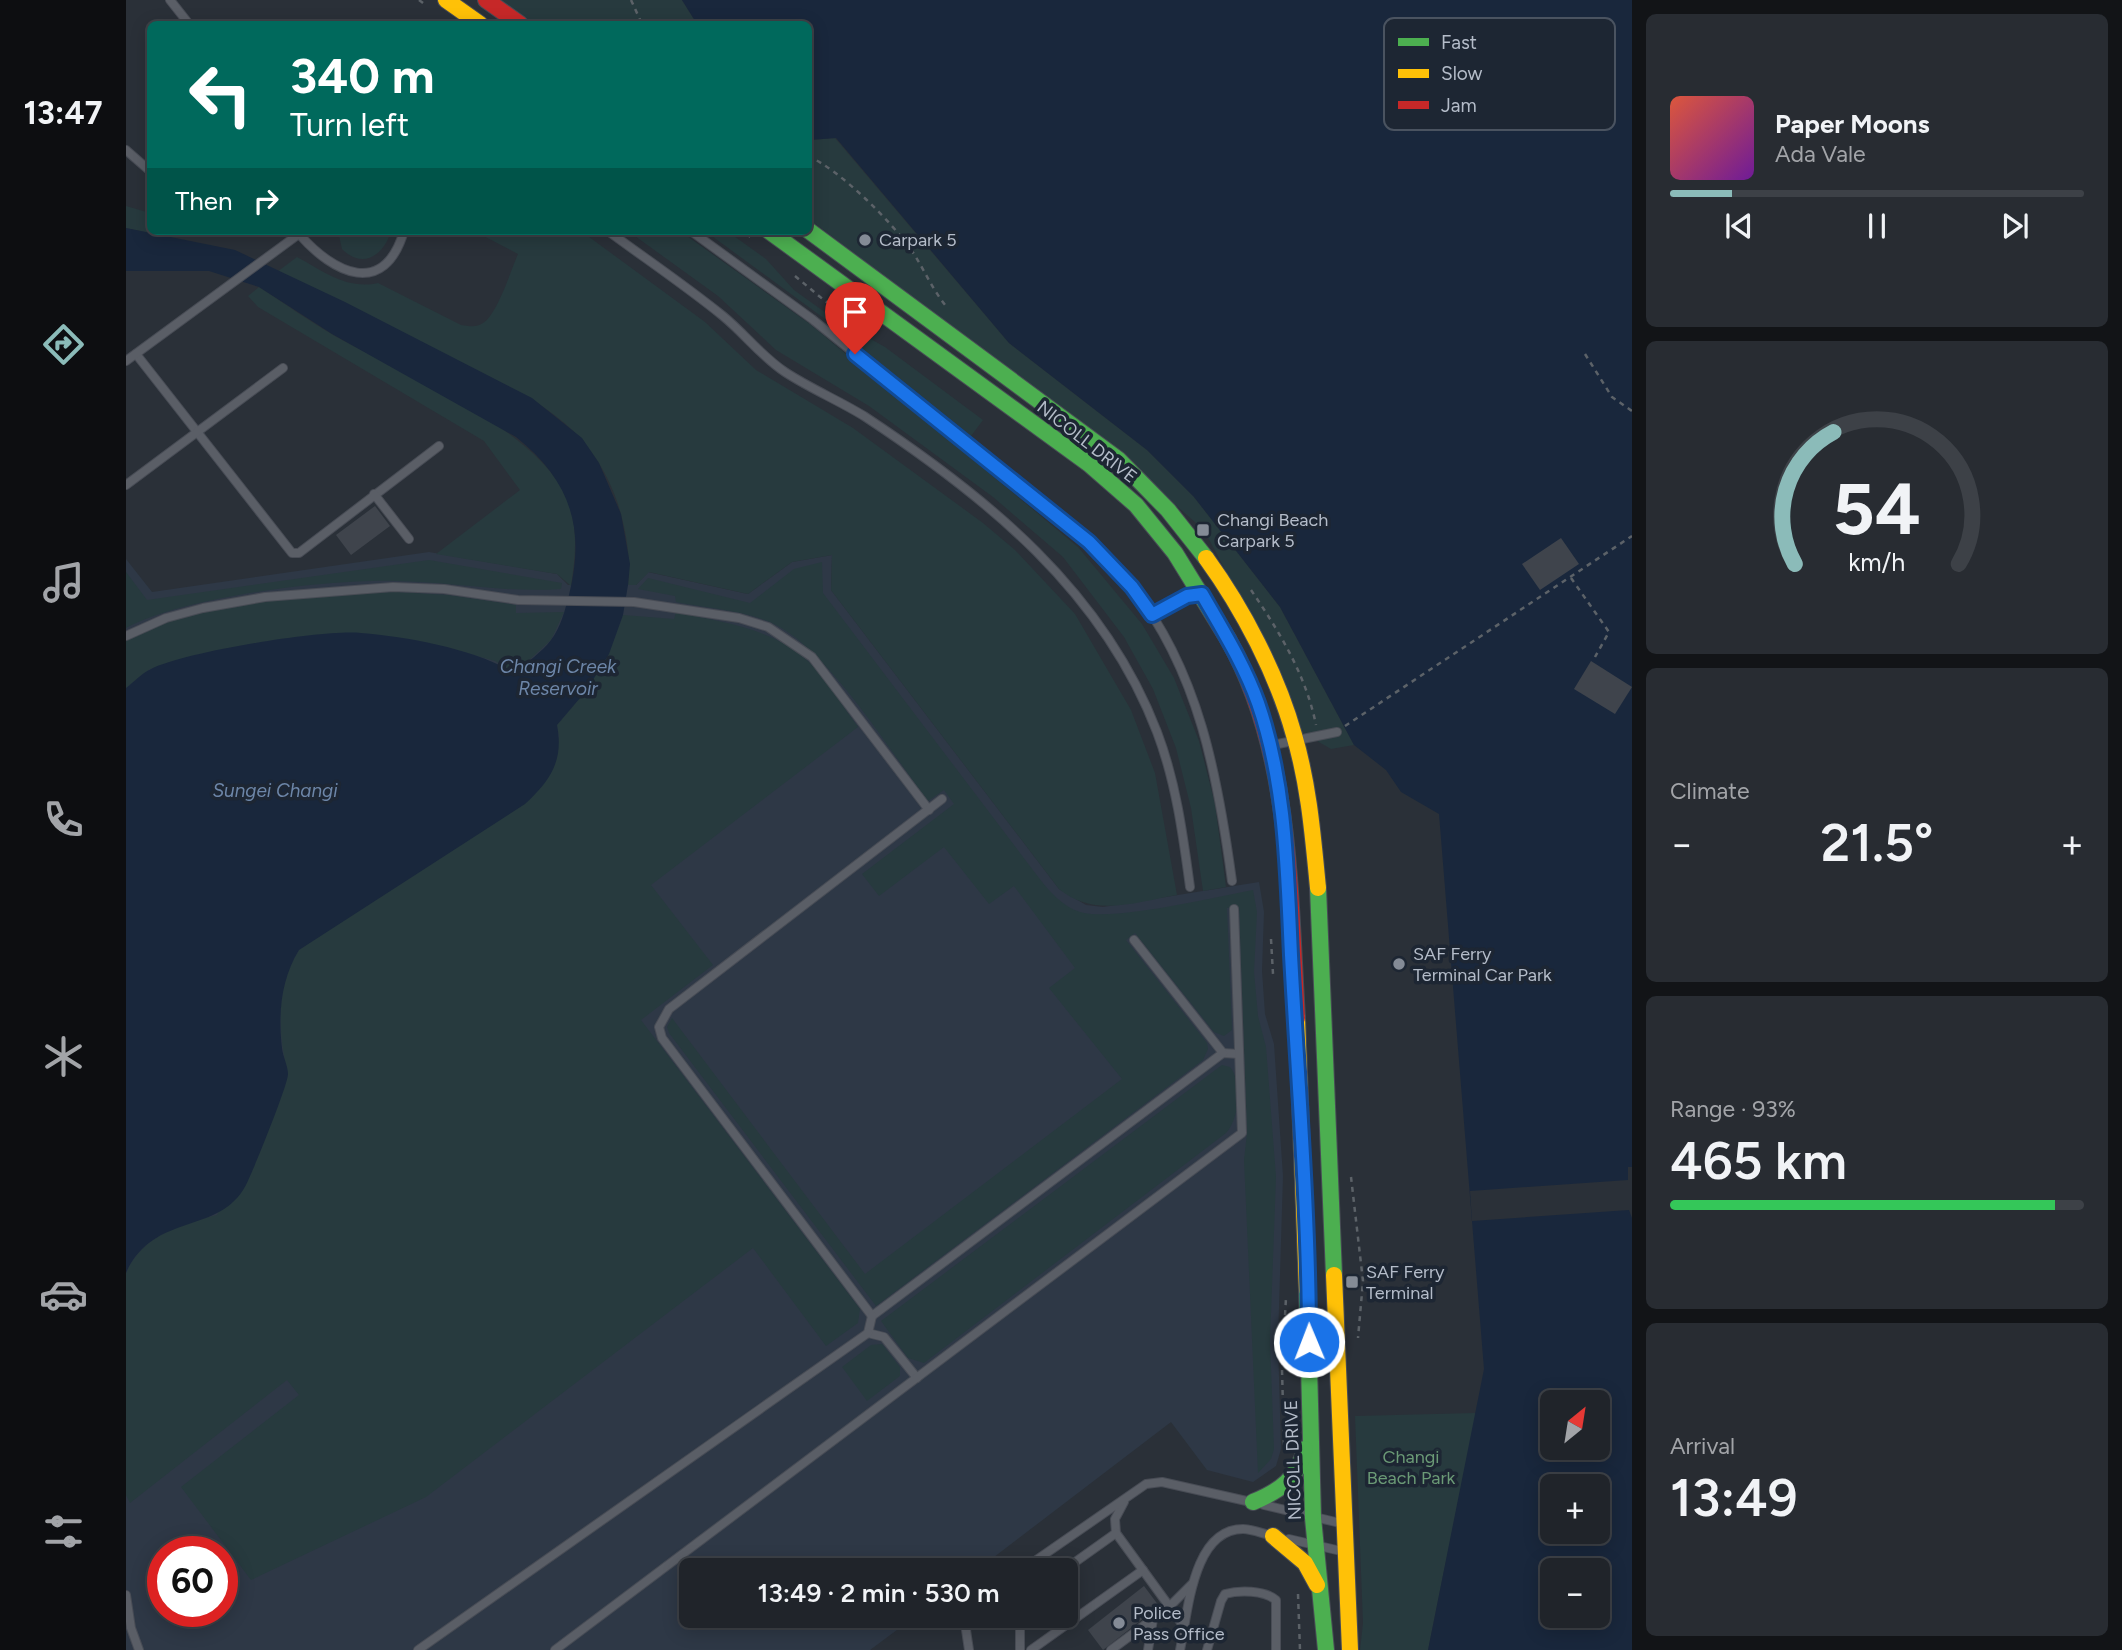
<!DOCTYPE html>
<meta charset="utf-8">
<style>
body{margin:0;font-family:Figtree,sans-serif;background:#282c32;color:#f1f3f6;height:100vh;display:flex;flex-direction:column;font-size:26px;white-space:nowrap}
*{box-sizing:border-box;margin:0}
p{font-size:23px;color:#a2a4a8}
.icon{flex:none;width:38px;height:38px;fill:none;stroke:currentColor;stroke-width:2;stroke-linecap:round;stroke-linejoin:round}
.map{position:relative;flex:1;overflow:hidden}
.sheet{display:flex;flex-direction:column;gap:14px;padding:14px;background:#121417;width:490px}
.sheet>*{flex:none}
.top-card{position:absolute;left:21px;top:21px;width:665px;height:214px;border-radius:10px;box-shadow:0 4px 18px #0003,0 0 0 2px #3d4147;background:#00695c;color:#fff;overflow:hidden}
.needle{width:46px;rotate:30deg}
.tools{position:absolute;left:1414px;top:1390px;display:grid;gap:14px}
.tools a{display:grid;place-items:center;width:70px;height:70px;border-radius:10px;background:#20242a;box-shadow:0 4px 18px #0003,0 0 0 2px #3d4147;font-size:35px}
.speed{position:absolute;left:21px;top:1536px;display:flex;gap:14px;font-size:35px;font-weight:700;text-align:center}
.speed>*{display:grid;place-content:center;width:91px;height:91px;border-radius:50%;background:#20242a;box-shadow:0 4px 18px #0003,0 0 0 2px #3d4147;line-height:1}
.speed .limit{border:10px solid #d22;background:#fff;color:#111}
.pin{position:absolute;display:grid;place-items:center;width:60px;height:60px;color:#fff;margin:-72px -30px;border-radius:50% 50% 50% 0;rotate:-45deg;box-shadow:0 0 7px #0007}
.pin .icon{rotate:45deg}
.me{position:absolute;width:77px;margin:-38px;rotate:359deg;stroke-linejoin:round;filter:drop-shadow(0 0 5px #0008)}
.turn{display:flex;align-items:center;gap:24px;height:147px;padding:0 28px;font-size:32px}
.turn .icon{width:91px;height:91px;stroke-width:2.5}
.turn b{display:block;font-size:49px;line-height:60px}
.then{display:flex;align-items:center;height:66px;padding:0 28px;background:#0003;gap:14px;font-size:26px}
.big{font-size:52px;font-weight:600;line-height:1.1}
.sheet .tile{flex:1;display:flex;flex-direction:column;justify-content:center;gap:10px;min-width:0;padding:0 24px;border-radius:10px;background:#282c32}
.sheet .dial{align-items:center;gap:0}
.dial svg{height:182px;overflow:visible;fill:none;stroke:#3d4147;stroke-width:7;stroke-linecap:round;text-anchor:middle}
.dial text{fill:#f1f3f6;stroke:none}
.song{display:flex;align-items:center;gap:21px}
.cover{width:84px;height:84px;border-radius:10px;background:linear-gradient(135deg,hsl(10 70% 55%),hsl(280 70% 35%))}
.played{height:7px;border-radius:4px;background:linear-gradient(90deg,#8bbbb9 15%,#3d4147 15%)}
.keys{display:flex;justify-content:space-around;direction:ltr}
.heat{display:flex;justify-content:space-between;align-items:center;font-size:38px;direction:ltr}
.charge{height:10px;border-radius:5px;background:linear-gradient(90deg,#34c759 93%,#3d4147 0)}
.trip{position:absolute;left:553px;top:1558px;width:399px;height:70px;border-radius:10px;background:#20242a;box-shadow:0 4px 18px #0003,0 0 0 2px #3d4147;font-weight:600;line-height:70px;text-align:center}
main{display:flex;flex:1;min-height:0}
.menu{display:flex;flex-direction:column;width:126px;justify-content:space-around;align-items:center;background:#0d0e11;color:#a2a4a8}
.menu .icon{width:49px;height:49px}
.menu .on{color:#8bbbb9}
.menu b{font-size:32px;color:#f1f3f6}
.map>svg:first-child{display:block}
.airport{fill:#2e3846;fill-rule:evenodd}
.green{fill:#273a3e}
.water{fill:#19273c;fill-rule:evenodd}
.pier{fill:#2a3038}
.building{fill:#3f444c}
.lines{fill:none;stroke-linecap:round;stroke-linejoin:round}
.lane-casing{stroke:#484c55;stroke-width:10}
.fast-casing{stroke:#484c55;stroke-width:18}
.slow-casing{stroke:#484c55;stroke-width:18}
.jam-casing{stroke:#484c55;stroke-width:18}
.path{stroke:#5c6268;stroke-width:2.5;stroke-dasharray:5 5;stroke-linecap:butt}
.lane{stroke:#5a5e66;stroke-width:8}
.fast{stroke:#4caf50;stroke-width:16}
.slow{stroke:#ffc107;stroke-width:16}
.jam{stroke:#c62828;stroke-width:16}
.route-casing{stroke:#114b97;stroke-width:18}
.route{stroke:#1a73e8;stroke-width:12}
.poi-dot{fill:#848b96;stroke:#1d2633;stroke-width:2.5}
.labels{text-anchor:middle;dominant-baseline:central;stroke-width:7;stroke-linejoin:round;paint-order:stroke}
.poi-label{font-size:18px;fill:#b4bcc9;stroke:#1d2633;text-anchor:start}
.street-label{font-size:18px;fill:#b4bcc9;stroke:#1d2633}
.park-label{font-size:18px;fill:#6b9a76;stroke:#1d2633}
.water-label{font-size:19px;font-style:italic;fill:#6d86a8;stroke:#1d2633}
.key{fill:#1d2633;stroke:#4a5360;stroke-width:2}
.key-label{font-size:19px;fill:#b4bcc9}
</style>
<main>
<nav class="menu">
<b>13:47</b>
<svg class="icon on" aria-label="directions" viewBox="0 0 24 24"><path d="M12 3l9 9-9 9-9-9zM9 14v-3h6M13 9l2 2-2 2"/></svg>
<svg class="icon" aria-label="music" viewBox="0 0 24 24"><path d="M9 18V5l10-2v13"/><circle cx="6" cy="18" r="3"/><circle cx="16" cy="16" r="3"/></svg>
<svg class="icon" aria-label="phone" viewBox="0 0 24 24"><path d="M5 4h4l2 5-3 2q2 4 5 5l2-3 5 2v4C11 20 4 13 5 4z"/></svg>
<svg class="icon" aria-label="climate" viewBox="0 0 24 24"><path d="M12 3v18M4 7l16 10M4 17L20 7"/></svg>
<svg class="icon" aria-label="car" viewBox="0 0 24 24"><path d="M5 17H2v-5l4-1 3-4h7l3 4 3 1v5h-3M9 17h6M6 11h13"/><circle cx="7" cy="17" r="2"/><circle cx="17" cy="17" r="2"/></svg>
<svg class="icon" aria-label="filters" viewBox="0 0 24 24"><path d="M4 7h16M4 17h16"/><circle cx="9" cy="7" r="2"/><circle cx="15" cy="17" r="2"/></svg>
</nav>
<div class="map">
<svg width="1506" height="1650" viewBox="0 0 1506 1650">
<rect width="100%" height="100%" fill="#2a3038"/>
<path class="airport" d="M303,552L431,574L442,585H510L522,572L622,594L666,562L706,555L705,590L933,889L960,905L977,907L1133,882L1138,912L1136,971L1139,1014L1148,1044L1157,1176L1152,1341L1155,1449L1150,1466L1127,1482L1081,1470L1045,1422L851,1570H565V1615H791L744,1650H0V559L26,592ZM37,1552H96V1612H37Z"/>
<g class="green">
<polygon points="368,0 556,0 571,24 403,24"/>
<polygon points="709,138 883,343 1021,450 1068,497 1154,607 1228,745 1205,749 1170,729 1127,622 1078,530 1004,465 683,219 683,140"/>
<polygon points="0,206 24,213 24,231 50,231 43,237 0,228"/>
<path d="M212,231H265C258,255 237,270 216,249Z"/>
<path d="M348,231H455L579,322L630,370L727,428L857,523L889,550L949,614L1005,710L1029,773L1051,895C1010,902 968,918 933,889L705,590L706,555L666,562L622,594L523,572L510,585H502C505,556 500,529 491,501C460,414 393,393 318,355C263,326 208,297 151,272L171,257C197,271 221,290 252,283L335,325C343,326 350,328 357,323C371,315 385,270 392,254Z"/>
<polygon points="502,231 554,231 684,324 952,547 1016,624 1048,678 1073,741 1089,804 1100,887 1077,891 1065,808 1050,748 1027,689 998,637 937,557 867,497 743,406 650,350 592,296"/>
<polygon points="579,231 601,231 640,259 668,290 707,318 759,347 857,420 845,436 703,322"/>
<path d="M133,287C158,303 183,321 209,336C276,373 403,425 438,492C453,522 450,554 445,586L431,574L310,554L394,490L358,441L132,307L122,296Z"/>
<path d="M303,560L436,583L435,589C380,593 326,582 271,581C202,579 60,596 0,628V572L21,600Z"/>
<path d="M696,562L697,593L913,878C924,892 936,906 954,912C986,922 1089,897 1127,890L1131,912L1128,972L1132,1016L1140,1047L1150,1177L1144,1341L1148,1449L1145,1459L1132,1473L1118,1160L1121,1133L1113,907L1101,908L1106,1030L1098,1036L1088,1032L1009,933L1000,940L1081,1043L1082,1049L1077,1060L750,1306L543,1033L541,1027L546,1018L739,1274L996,1079L923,988L949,968L888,886L863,904L818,847L753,896L736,874L828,804L818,790L802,801C764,751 700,646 644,622C615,610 581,608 550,602L549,596L512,589L522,578L624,603L668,569Z"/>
<path d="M270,592L322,595L390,605V613L438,612L425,640L389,673L369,661L326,649L235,633L24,669L0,688V640C59,601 199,595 270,592Z"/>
<path d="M550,612C598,623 650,628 686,665C703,683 717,707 732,727L525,885L587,965L515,1020L734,1309L732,1323L700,1346L627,1248L300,1497L125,1580L55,1487L173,1395L161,1380L4,1503L0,1495V1273C17,1235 53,1225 91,1215L162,1075C152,1033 149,987 173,950L433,737L431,725C462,689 481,661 497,615L548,619Z"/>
<path d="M1096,1065L1104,1067C1117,1083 1113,1119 1100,1133L798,1363L782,1358L755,1321Z"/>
<polygon points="756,1344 774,1367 774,1376 741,1401 716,1367 745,1345"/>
<polygon points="1350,1413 1302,1650 1234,1650 1237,1623 1229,1416"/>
</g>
<g class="water">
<path d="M556,0H1506V1650H1302L1358,1369L1313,814L1275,792L1260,770L1228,745L1154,607L1068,497L1021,450L883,343L710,138L683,140L682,24H571ZM1426,1402H1472V1447H1426ZM1426,1486H1472V1531H1426ZM1426,1570H1472V1615H1426Z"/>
<path d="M0,228L109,250L219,302L406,398L456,438L473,463L495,514L504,564L502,585L497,615L483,654L460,691L431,725C438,761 424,781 399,804L173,950C155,979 152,1014 156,1048C157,1057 162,1066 162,1074C162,1085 127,1171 120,1185C93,1236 28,1211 0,1273V688C8,682 16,673 25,669C59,652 197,629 235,633C283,637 348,649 389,673C401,662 416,652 425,640C435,627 439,610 443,595C460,528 444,480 390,437L206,334L133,287L83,271H0Z"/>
</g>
<polygon class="pier" points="1502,1167 1506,1167 1506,1218 1503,1210 1346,1221 1344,1191 1502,1180"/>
<g class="building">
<polygon points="249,506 264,526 225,555 210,535"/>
<polygon points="1435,538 1453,564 1414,590 1396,564"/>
<polygon points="1465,661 1506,687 1489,714 1448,689"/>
<polygon points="1018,1586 1033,1606 977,1650 962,1630"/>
</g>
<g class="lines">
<g class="lane-casing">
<g id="lane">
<polyline points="44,0 63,24"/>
<polyline points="0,150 24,171"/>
<path d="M482,231C520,259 560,286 597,316C619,334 635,356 659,372C685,389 712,400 738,416C861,497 977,591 1031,732C1050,782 1057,835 1064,887"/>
<path d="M565,231L686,319L924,511C953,534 983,558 1006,587C1073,671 1092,778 1106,881"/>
<path d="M173,234C208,274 258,298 278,231"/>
<polyline points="10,354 166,553 173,553 313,446"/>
<polyline points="0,361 177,231"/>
<polyline points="0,485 157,368"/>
<polyline points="248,494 283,539"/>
<polyline points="1026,615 1061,596 1071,594"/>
<polyline points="0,636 40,618 77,608 139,597 267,587 318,589 392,600 508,602 613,618 642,627 686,657 803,810"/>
<polyline points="1147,745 1211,732"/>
<polyline points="816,799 543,1009 533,1027 536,1038 746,1316 1097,1053 1113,1054"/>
<polyline points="1008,940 1097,1053"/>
<polyline points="746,1316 742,1333 758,1337 791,1378"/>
<polyline points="998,1502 989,1519 990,1533 1059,1628"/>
<polyline points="1138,1505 1214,1523"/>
<polyline points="1163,1539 1215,1551"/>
<polyline points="896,1570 1020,1484 1036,1482 1125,1502"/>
<polyline points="938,1570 990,1533"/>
<polyline points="0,1595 5,1628 13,1650"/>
<polyline points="894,1615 894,1650"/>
<polyline points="292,1650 742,1333"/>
<polyline points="429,1650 1116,1133 1108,909"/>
<polyline points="843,1650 840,1630 846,1615"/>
<polyline points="905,1650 1017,1570"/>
<polyline points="985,1650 1043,1607 1067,1583"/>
<polyline points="1022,1650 1027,1619"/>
<path d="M1054,1650C1062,1614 1066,1529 1117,1529C1125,1529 1135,1533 1143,1535"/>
<path d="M1081,1650L1095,1601L1099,1594C1113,1590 1138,1590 1150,1600V1650"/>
</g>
</g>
<g class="fast-casing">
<g id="fast">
<polyline points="682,230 993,460 1042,510 1080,558"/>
<polyline points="643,231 963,464 1010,505 1049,553 1102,639"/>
<polyline points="1192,888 1208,1275"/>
<polyline points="1181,1290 1187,1518 1200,1650"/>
<path d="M1127,1502C1154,1491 1172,1478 1179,1449"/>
</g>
</g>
<g class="slow-casing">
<g id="slow">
<polyline points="320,0 354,24"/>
<path d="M1080,558C1117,609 1151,674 1168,735C1183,785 1187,837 1192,888"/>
<polyline points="1171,1018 1181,1290"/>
<polyline points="1208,1275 1224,1650"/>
<polyline points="1147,1536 1179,1563 1191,1585"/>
</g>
</g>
<g class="jam-casing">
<g id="jam">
<polyline points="360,0 394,24"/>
<path d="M1102,639C1166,752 1163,891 1171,1018"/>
</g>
</g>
<g class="path">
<polyline points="293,0 301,6"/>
<polyline points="505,0 516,24"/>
<polyline points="223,24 223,21 249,24"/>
<path d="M682,156C714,170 766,222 786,251C798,269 806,289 820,306"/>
<polyline points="615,231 624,237"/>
<polyline points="669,276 699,301 728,319"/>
<polyline points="1459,354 1486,397 1506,411"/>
<polyline points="1445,578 1483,632 1469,657"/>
<path d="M1125,590C1153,631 1180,675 1190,725"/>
<polyline points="1219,726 1506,536"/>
<polyline points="1145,939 1147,974"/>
<polyline points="1225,1177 1237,1281 1232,1338"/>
<polyline points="1158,1445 1156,1369 1160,1298"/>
<polyline points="1172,1594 1174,1650"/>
</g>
<use href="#lane" class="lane"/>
<use href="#fast" class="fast"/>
<use href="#slow" class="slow"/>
<use href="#jam" class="jam"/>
</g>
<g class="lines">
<g class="route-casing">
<path id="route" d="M729,354L963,542L1006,587L1026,615L1061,596L1076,594C1096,629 1118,664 1132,703C1160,784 1161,870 1165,955C1172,1084 1183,1213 1183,1342"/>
</g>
<use href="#route" class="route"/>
</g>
<g class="poi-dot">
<circle cx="739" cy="240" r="7"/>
<rect x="1070" y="523" width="14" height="14" rx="3.5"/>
<circle cx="1273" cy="964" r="7"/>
<rect x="1219" y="1275" width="14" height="14" rx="3.5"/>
<circle cx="993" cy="1623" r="7"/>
</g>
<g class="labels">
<g class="poi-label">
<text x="753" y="240">Carpark 5</text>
<text x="1091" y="520">Changi Beach<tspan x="1091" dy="21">Carpark 5</tspan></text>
<text x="1287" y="954">SAF Ferry<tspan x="1287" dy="21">Terminal Car Park</tspan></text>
<text x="1240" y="1272">SAF Ferry<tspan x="1240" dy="21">Terminal</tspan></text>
<text x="1007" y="1613">Police<tspan x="1007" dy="21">Pass Office</tspan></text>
</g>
<g class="street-label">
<text transform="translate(961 442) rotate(38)">NICOLL DRIVE</text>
<text transform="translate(1167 1460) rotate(-92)">NICOLL DRIVE</text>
</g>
<g class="park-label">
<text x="1285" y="1457">Changi<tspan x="1285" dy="21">Beach Park</tspan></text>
</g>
<g class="water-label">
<text x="432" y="666">Changi Creek<tspan x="432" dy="22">Reservoir</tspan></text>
<text x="149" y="790">Sungei Changi</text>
</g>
</g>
<rect x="1258" y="18" width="231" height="112" rx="10" class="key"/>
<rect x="1272" y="38" width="31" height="8" fill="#4caf50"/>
<rect x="1272" y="69" width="31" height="9" fill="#ffc107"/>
<rect x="1272" y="101" width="31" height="8" fill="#c62828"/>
<g class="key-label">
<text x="1315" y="49">Fast</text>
<text x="1315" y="80">Slow</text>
<text x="1315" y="112">Jam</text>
</g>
</svg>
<div class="tools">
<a><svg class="needle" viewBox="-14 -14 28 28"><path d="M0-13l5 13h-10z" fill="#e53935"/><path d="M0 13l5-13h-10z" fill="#a2a4a8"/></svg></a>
<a>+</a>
<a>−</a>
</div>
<div class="speed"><div class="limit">60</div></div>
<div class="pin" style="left:729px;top:354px;background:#d93025"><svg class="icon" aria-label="arrive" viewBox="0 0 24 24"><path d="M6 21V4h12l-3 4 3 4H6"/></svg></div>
<svg class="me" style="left:1183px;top:1342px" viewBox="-20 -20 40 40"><circle r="17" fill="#1a73e8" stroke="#fff" stroke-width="3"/><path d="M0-11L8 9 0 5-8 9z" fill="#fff"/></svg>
<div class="trip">13:49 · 2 min · 530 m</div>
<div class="top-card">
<div class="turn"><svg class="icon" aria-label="left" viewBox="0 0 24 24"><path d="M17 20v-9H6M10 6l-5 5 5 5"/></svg><div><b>340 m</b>Turn left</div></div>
<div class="then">Then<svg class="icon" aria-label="right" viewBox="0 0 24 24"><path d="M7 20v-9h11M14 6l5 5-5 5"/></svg></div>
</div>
</div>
<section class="sheet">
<div class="tile">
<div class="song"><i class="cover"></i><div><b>Paper Moons</b><p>Ada Vale</p></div></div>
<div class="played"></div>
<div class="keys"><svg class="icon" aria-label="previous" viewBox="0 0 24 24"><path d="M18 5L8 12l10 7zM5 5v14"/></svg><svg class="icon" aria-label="pause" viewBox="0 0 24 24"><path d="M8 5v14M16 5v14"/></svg><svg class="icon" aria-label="next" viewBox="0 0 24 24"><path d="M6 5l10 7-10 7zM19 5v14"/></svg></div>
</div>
<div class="tile dial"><svg viewBox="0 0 100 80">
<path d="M14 69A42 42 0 1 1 86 69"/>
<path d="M14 69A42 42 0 0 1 31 11" stroke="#8bbbb9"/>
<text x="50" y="56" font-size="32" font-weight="700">54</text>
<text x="50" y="72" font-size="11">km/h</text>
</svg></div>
<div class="tile"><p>Climate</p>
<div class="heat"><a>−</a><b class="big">21.5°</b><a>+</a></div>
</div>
<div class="tile"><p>Range · 93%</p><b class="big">465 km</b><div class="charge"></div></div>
<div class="tile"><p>Arrival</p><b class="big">13:49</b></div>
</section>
</main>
